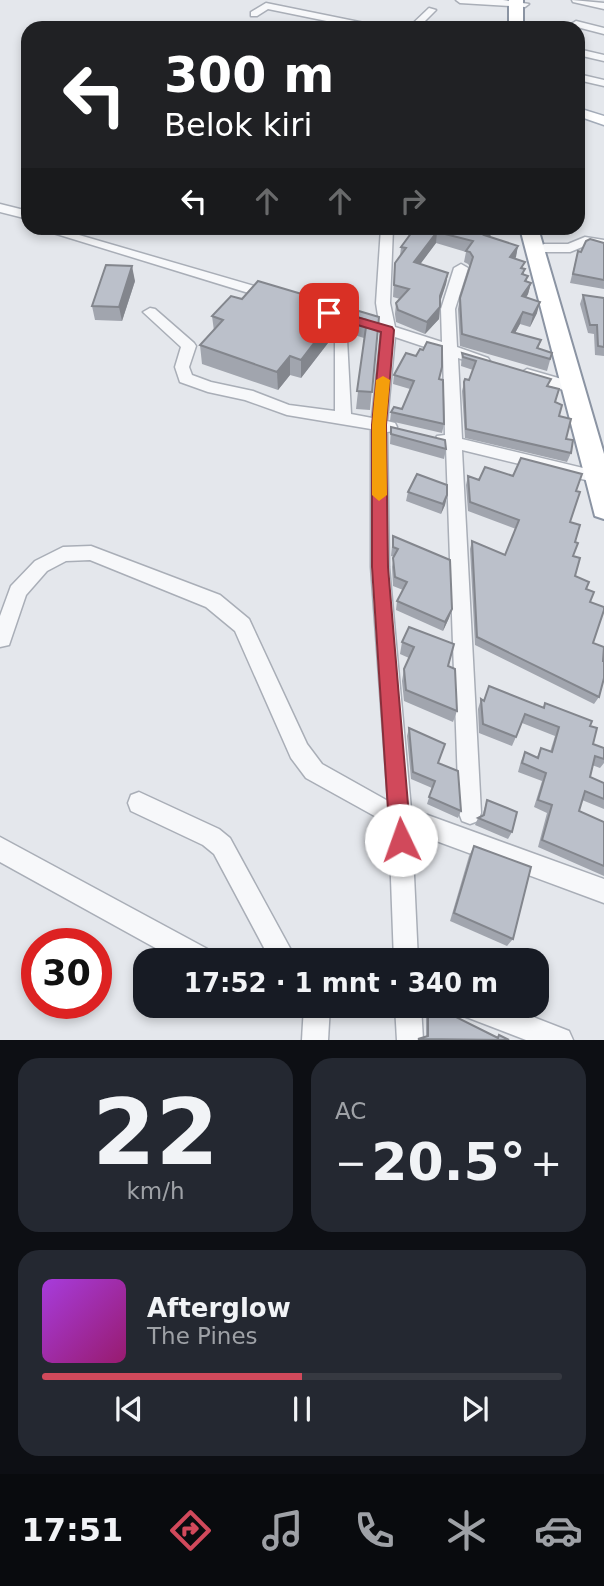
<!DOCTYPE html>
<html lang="id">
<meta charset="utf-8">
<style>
body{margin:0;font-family:"DejaVu Sans",sans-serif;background:#242831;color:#f1f3f6;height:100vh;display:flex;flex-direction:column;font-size:26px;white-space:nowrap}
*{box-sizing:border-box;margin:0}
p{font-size:23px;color:#9ea1a6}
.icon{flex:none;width:38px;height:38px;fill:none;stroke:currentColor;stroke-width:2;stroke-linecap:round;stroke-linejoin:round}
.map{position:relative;height:1040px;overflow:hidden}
.drawer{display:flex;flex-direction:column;gap:18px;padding:18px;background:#0d0f14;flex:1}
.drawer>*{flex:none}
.top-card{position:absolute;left:21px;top:21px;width:564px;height:214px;border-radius:21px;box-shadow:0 4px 10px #0003;background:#202124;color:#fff;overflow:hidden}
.speed{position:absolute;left:21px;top:928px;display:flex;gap:14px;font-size:35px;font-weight:700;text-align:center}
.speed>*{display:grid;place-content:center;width:91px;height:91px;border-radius:50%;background:#171b24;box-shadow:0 4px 10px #0003;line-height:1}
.speed .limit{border:10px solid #d22;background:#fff;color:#111}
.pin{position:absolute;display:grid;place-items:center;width:60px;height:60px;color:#fff;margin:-30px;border-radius:14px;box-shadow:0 4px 10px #0006}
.me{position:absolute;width:77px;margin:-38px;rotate:357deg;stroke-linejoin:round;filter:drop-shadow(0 0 5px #0008)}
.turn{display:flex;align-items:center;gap:24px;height:147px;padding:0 28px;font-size:32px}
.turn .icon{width:91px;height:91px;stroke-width:2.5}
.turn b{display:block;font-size:49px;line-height:60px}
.lanes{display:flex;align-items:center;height:66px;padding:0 28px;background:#0003;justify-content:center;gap:35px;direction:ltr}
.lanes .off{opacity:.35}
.big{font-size:52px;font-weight:700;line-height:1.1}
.drawer .tile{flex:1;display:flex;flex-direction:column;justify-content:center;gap:10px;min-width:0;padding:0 24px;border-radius:21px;background:#242831}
.drawer .dial{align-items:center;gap:0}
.dial b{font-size:91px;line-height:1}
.song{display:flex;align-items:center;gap:21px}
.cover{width:84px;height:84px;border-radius:10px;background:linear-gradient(135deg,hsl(280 70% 55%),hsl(320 70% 35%))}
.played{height:7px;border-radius:4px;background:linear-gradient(90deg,#d1495b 50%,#363941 50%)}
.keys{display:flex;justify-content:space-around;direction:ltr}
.heat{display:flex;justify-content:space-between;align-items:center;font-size:38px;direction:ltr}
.drawer .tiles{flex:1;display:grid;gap:18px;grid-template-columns:1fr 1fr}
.tile:last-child{grid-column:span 2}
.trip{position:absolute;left:133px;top:948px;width:416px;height:70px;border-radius:21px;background:#171b24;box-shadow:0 4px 10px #0003;font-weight:700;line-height:70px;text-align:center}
.tabs{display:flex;height:112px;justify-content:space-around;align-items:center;background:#090b0e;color:#9ea1a6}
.tabs .icon{width:49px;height:49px}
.tabs .active{color:#d1495b}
.tabs b{font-size:32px;color:#f1f3f6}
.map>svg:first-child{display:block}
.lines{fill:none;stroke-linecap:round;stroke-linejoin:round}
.minor-casing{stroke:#a9aeb7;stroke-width:3}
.major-casing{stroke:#a3abb8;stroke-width:3}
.highway-casing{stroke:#8b94a3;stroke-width:4}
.minor{fill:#f7f8fa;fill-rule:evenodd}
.major{fill:#fff;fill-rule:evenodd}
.highway{fill:#fff;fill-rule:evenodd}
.wall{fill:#a1a5ae}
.shaded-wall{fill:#83868d}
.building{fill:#bbc0ca;stroke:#83868d;stroke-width:2}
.route{fill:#d1495b;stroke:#882f3b;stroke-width:2}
.slow{fill:#f59e0b}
</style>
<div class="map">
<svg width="604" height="1040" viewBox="0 0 604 1040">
<rect width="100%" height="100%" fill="#e4e7ec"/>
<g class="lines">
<g class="minor-casing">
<g id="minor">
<polygon points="456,0 503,0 529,4 525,7 460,3"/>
<polygon points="572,0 604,3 604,9 573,2"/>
<polygon points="266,3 374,25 379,28 361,28 268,9 257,16 251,16 251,12"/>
<polygon points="429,8 436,10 418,28 408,28"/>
<polygon points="576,21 604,28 604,34 577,27 565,28"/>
<polygon points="578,49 604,55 604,61 578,55"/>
<polygon points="578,74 604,80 604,86 578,80"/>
<polygon points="0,204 28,211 28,219 0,212"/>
<polygon points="37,228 55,228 278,293 280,296 273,300 268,299"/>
<polygon points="381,228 393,228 390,303 395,327 442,342 441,309 454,268 461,264 468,268 455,309 457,347 488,358 490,361 483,366 458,358 462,439 604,473 604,481 598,483 462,450 481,813 478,821 470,824 462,821 459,813 446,446 437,444 435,440 437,436 445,435 443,353 395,337 387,421 395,423 397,427 395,431 387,432 389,567 411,809 604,879 604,903 412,832 418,961 394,961 389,824 306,778 291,758 235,631 206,607 90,560 66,561 47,571 26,595 9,645 0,647 0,616 11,586 35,561 63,547 91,546 220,595 249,619 307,744 322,764 388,801 371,567 371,429 287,415 245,400 208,392 180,382 175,367 181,347 143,312 150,308 155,309 194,343 196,346 189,367 192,375 211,382 253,391 289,405 335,411 335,342 337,339 347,339 351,414 372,418 381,332 370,326 372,323 379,322 376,303"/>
<polygon points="585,237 604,240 604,248 587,245 570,252 544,252 538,248 544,244 568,244"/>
<polygon points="527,369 579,384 582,388 574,393 522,378 519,374"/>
<polygon points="139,792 219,829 230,838 297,961 271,961 214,854 203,845 131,811 128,803 131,795"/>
<polygon points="0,837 213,952 216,961 179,961 0,862"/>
<polygon points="304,1006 330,1006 328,1040 302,1040"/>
<polygon points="395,1006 421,1006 423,1040 397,1040"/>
<polygon points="457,1006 505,1006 569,1031 573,1040 526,1040 461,1015"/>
</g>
</g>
<g class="major-casing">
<polygon id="major" points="578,108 604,116 604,125 578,116"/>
</g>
<g class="highway-casing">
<g id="highway">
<rect x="509" y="0" width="14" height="28"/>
<polygon points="520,228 538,228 604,454 604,519 595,516 585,477"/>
</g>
</g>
<use href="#minor" class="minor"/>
<use href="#major" class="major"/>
<use href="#highway" class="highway"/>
</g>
<g class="wall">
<polygon points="412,228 496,228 489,237 518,246 515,259 524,269 524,275 527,281 531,283 528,294 526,298 537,313 530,327 520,324 515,333 541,340 538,349 552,353 547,371 460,346 458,309 460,298 470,267 468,264 464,262 466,252 436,243 420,264 448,273 446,284 440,302 439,319 425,334 396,322 395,314 396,303 400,299 393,297 395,263 400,256 401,247 414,228"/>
<polygon points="604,243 604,289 570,283 578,251 581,252"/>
<polygon points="135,281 122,321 95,320 92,306"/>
<polygon points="583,295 604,298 604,356 595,355 594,334 588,333 580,304"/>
<polygon points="242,299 379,317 370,410 356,409 364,338 338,330 301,378 290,375 278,390 202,364 200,345 214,331 212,316"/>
<polygon points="462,353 549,386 571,453 567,462 465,438 462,391 465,379 469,380 473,370 461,366"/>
<polygon points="394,375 440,379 444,424 442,433 390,421 391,412 402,409 410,389 393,384"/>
<polygon points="391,427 446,449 444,459 390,444"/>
<polygon points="468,476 479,480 513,476 576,491 570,522 575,542 573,556 575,576 586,589 590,602 599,697 594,704 475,645 470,549 472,541 505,555 516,529 468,511 466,485"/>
<polygon points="408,492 447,495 445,505 441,514 406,501"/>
<polygon points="393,536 452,609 449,618 443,631 396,610 397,601 403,590 393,586 392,567 394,557 391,556"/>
<polygon points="409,627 448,666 457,711 453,722 404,701 402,681 404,669 409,658 400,654 402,642"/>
<polygon points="481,699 543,707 545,703 590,726 593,744 604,748 604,763 600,768 592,765 590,777 604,783 604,809 582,800 579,811 604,822 604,876 538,847 547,813 534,807 542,781 518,772 521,761 525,752 537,757 541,748 550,752 555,736 522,723 512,746 479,733 478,709"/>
<polygon points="409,728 439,763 461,811 458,818 427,804 432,788 411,779 407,736"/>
<polygon points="487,800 512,832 508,839 475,825 478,818 482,816"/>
<polygon points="474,846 513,939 507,946 450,921 469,856"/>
<polygon points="426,1006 434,1006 497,1037 499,1035 509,1040 417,1040 426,1037"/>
</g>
<g class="shaded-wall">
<polygon points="490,228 496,228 482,247 484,235"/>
<polygon points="437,232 436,243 413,274 414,262"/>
<polygon points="518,246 516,257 508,269 510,257"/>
<polygon points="132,266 135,281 122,321 119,307"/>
<polygon points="448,273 446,284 438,308 440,296"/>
<polygon points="531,283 528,294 519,308 522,296"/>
<polygon points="540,302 537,313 530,327 533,315"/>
<polygon points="440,307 439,319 425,334 427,322"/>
<polygon points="338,312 338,330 301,378 301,360"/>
<polygon points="523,312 520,324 509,344 512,332"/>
<polygon points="290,356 290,375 278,390 277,372"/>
<polygon points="447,495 445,505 441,514 443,504"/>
<polygon points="452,609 449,618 443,631 445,622"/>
</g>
<g class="building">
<polygon points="415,228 490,228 484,235 518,246 510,257 525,262 521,268 525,269 522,274 528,276 525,281 531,283 522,296 540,302 533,315 523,312 512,332 541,340 537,348 552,353 550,359 462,334 460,298 473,257 470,252 466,251 473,241 437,232 414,262 448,273 440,296 440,307 427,322 398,310 396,303 409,289 394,285 395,263 406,248 401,247"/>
<polygon points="590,239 604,243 604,280 573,274 578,251 581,252 586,241"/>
<polygon points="106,265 132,266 119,307 92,306"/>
<polygon points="258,281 379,317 372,392 357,391 367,320 338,312 301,360 290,356 277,372 200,345 223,320 212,316 231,296 242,299"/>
<polygon points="583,295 604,298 604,347 598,346 597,325 590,325"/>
<polygon points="427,342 442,346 442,367 439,379 443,380 444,424 391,412 394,407 402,409 414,381 394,375 406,353 416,356 420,349 423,350"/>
<polygon points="462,353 551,379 547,386 559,389 555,402 562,405 559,416 571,419 566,439 573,440 571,453 466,429 464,382 465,379 469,380 476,361 463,357"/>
<polygon points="391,427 445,440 446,449 391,434"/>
<polygon points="521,458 582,474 576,491 580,492 570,522 580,525 575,542 578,543 573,556 580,558 575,576 589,582 586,589 594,592 590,602 604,607 604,610 593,643 604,647 603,661 604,661 604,678 599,697 477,637 472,541 505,555 519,520 470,502 468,476 479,480 485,467 513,476"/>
<polygon points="417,474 447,485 447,495 443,504 408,492"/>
<polygon points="393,536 450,560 452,609 445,622 397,601 407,582 395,577 393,558 398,549 393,547"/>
<polygon points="409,627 454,644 448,666 455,669 457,711 406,690 404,669 414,647 402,642"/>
<polygon points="489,686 544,708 545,703 592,721 590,726 597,728 593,744 604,748 604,759 595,756 590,777 604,783 604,799 585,791 579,811 604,822 604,866 542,840 552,805 538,800 546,773 522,763 525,752 538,758 541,748 552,752 559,727 525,714 516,737 483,724 481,699 484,701"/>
<polygon points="409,728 445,744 438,763 458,771 461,811 429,797 435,781 413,772"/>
<polygon points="487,800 517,812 512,832 478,818 484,815"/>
<polygon points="474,846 531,867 513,939 454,913"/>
<polygon points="428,1006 434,1006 498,1038 499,1035 509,1040 418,1039 428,1036"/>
</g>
<polygon class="route" points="329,309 392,327 394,330 386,425 388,567 411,840 408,848 401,851 393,848 390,840 372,567 372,425 381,332 324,315 324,310"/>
<polygon class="slow" points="383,376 390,380 386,425 387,495 379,501 372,495 372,425 376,380"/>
</svg>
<div class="speed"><div class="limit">30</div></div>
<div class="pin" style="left:329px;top:313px;background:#d93025"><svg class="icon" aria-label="arrive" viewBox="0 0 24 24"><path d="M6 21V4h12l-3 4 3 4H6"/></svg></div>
<svg class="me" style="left:401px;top:840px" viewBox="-20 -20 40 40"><circle r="19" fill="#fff"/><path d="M0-13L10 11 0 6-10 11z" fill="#d1495b"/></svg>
<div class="trip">17:52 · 1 mnt · 340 m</div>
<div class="top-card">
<div class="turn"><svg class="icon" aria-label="left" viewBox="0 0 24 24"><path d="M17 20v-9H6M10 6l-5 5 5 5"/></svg><div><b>300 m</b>Belok kiri</div></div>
<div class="lanes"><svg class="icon" aria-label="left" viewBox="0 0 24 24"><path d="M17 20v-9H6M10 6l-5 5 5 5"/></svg><svg class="icon off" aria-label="ahead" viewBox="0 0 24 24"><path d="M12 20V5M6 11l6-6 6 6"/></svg><svg class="icon off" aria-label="ahead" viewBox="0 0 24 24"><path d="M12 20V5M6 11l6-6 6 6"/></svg><svg class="icon off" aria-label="right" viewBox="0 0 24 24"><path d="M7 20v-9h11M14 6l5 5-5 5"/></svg></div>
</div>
</div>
<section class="drawer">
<div class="tiles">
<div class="tile dial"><b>22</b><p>km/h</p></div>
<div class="tile"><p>AC</p>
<div class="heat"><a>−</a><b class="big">20.5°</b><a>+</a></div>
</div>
<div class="tile">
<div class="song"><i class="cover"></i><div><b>Afterglow</b><p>The Pines</p></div></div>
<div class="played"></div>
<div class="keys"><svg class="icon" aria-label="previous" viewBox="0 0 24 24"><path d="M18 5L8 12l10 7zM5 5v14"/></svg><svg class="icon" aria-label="pause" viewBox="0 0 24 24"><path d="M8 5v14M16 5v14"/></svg><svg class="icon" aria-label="next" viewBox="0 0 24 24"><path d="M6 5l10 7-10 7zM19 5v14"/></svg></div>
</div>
</div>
</section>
<nav class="tabs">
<b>17:51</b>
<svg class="icon active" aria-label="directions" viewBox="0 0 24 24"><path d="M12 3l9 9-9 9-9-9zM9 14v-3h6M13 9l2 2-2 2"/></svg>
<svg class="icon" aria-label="music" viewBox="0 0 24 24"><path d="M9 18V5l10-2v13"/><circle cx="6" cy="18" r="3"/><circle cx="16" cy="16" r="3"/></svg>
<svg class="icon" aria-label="phone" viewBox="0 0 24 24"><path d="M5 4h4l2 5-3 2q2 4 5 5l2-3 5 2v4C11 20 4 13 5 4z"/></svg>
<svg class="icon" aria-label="climate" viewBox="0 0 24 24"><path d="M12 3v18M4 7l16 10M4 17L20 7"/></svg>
<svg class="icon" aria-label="car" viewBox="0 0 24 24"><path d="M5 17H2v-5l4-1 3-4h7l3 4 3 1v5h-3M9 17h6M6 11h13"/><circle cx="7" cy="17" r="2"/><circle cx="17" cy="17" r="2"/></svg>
</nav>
